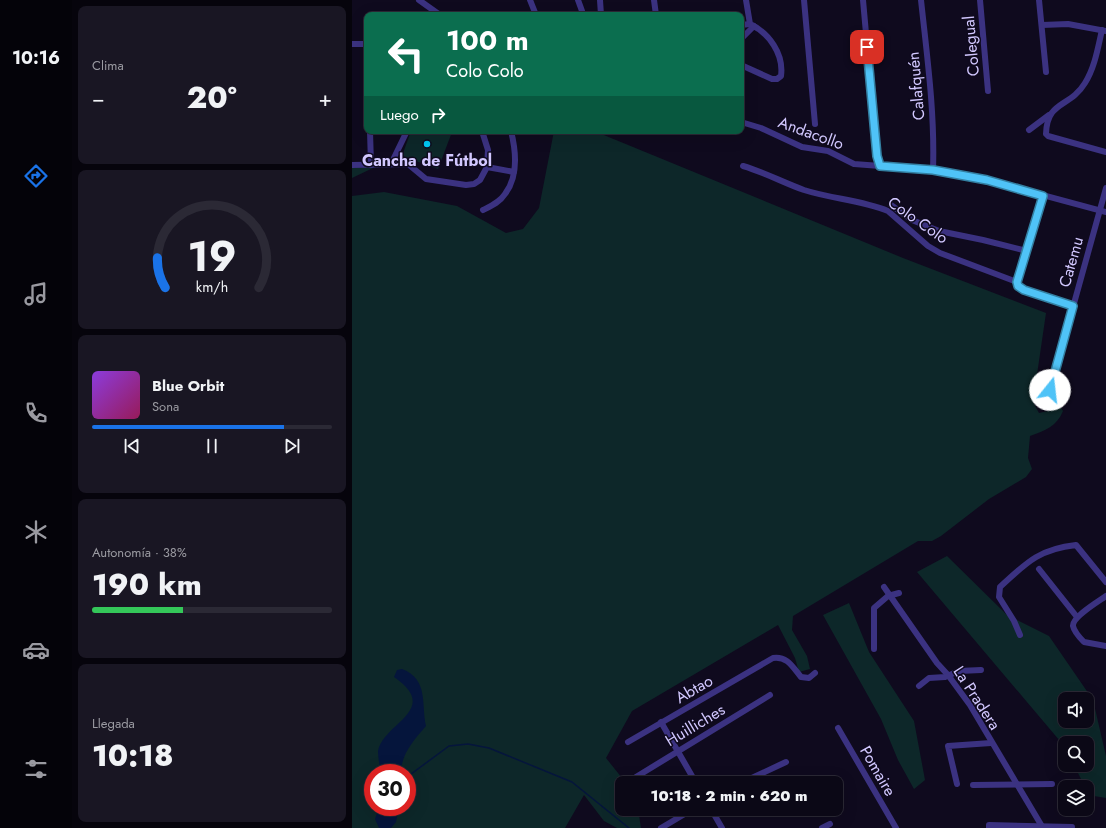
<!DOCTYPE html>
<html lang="es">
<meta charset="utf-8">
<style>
body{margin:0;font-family:Jost,sans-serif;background:#191623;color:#f1f3f6;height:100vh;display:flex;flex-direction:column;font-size:15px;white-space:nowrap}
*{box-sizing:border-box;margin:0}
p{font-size:13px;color:#9a9aa1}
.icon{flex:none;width:22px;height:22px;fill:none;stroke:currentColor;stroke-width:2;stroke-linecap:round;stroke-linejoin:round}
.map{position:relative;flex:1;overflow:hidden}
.drawer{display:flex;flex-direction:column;gap:6px;padding:6px;background:#06040c;width:280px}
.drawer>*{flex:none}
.hud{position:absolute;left:12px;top:12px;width:380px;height:122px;border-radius:8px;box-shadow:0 4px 16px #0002,0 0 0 1px #2b2935;background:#0b6e4f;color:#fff;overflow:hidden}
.buttons{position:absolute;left:706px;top:692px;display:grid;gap:8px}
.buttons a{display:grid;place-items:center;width:36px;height:36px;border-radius:8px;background:#0b0816;box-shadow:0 4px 16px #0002,0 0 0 1px #2b2935;font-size:20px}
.speed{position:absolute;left:12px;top:764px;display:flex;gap:8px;font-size:20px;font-weight:700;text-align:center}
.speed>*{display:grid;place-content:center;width:52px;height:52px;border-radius:50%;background:#0b0816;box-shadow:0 4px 16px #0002,0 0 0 1px #2b2935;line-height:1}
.speed .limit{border:6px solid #d22;background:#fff;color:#111}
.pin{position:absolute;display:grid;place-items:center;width:34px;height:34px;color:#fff;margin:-17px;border-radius:8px;box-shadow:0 2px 6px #0006}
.me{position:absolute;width:44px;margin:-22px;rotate:16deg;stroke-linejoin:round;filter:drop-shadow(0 0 3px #0008)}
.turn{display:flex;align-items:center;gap:14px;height:84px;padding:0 16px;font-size:18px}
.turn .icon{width:52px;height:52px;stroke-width:2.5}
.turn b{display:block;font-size:28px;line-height:34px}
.then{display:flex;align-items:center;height:38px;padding:0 16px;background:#0003;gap:8px;font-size:15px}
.big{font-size:30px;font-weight:800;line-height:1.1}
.drawer .card{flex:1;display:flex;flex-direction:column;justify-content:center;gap:6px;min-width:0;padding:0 14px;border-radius:8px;background:#191623}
.drawer .dial{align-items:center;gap:0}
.dial svg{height:104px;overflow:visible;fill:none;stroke:#2b2935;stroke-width:7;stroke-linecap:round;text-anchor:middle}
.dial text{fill:#f1f3f6;stroke:none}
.song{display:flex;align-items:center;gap:12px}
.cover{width:48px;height:48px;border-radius:6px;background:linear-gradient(135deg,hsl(270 70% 55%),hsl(330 70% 35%))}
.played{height:4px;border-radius:2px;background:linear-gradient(90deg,#1a73e8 80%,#2b2935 80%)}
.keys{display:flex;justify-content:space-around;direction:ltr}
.heat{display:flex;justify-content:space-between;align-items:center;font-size:22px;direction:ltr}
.charge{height:6px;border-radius:3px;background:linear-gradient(90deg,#34c759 38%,#2b2935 0)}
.trip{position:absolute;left:263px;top:776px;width:228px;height:40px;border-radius:8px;background:#0b0816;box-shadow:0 4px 16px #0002,0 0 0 1px #2b2935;font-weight:800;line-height:40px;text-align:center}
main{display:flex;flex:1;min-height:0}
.tabs{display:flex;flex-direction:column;width:72px;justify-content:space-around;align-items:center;background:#040309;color:#9a9aa1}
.tabs .icon{width:28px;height:28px}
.tabs .active{color:#1a73e8}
.tabs b{font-size:18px;color:#f1f3f6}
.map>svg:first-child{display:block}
.green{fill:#0d2729;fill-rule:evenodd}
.water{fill:#05153c}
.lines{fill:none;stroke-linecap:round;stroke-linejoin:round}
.stream{stroke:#05153c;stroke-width:1.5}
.minor{stroke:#3b3281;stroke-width:6}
.route-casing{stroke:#337fa1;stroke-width:10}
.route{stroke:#4fc3f7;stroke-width:7}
.poi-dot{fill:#00c8f3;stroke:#0f0a1e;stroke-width:1.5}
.labels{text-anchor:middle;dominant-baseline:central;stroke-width:3;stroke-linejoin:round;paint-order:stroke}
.street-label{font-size:16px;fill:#d2c8ff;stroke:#0f0a1e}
.poi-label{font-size:16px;font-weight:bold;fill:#d2c8ff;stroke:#0f0a1e}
</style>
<main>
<nav class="tabs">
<b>10:16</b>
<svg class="icon active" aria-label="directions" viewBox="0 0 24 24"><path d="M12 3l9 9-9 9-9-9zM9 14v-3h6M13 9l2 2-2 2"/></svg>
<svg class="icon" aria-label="music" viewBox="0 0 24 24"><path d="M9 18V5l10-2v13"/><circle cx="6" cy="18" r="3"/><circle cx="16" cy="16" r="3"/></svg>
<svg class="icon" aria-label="phone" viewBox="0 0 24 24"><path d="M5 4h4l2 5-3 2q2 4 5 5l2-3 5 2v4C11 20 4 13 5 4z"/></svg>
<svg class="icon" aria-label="climate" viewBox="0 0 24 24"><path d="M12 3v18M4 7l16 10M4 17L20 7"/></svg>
<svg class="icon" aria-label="car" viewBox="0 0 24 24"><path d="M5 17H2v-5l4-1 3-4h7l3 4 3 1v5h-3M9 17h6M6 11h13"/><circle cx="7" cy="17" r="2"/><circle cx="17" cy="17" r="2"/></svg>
<svg class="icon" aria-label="filters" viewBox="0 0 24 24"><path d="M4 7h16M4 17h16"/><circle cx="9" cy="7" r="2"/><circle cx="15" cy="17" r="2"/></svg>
</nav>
<section class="drawer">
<div class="card"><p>Clima</p>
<div class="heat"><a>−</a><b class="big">20°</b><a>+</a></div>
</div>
<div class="card dial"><svg viewBox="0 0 100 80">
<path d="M14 69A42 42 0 1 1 86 69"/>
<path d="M14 69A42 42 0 0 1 8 46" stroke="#1a73e8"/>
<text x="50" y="56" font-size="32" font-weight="700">19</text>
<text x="50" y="72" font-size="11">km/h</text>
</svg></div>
<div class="card">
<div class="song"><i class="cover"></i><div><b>Blue Orbit</b><p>Sona</p></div></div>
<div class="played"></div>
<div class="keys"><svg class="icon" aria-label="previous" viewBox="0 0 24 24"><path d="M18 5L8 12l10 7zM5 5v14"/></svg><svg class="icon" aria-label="pause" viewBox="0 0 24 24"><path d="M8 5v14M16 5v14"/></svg><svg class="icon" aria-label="next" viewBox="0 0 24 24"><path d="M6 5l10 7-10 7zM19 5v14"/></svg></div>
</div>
<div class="card"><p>Autonomía · 38%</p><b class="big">190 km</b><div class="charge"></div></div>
<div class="card"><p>Llegada</p><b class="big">10:18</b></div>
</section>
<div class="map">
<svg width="754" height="828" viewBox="0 0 754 828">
<rect width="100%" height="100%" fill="#0f0a1e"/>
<g class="green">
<polygon points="59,131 100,132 86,169 50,156"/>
<path d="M202,131H242L551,258L694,313L681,402L687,413L709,408L711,411C705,426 693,431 678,436L676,458L680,469L674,477L637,499L589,536L580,541H566L441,616L440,630L455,656L458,669L447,672L443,658L426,625L280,711L254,758L274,783H270V809H286L289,828H265L252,821L232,795L213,828H0V196L32,192L105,206L154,233L171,229L187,208ZM21,773H55V807H21Z"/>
<polygon points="23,167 0,178 0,168"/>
<path d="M595,556L655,615L697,636L741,700L754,756V798L736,795L735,787H733L722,765H735V743H713V747L565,572ZM713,699H735V721H713Z"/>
<polygon points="497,603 517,652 562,721 573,780 562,789 546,760 529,719 471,615"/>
</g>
<g class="water">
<path d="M50,669C77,679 69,705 74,726C62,740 49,754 49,773H29C28,767 26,758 26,751C31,723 90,710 42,677L45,670Z"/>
<polygon points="27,807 47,807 44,822 39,828 27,828 23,819"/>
</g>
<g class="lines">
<polyline class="stream" points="55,777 97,746 116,744 137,748 220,782 277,828"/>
<g class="minor">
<polyline points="67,0 88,15"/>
<polyline points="178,0 184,15"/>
<polyline points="226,0 230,11"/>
<polyline points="248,0 249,15"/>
<polyline points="302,0 304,15"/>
<polyline points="452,0 463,124"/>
<polyline points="511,0 525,156 529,166"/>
<path d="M569,0C575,56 583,113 581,170"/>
<polyline points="628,0 636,91"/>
<polyline points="687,0 694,72"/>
<polyline points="389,25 398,24"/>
<polyline points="690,25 716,24 754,31"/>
<path d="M750,30C746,47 743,67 733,83C718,108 695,100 694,134L696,136L754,152"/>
<polyline points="389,39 402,26"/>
<polyline points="0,44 15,44"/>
<path d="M389,65L420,79H425L429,76C432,54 417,33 398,24L394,0"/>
<polyline points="389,122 409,128 450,147 476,151 502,164 581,170 635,180 754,212"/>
<polyline points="677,130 697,115"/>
<polyline points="18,131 19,165"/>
<polyline points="39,164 55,131"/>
<polyline points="0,165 56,164 74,179 114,185 122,184 128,180 135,167 136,150 130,131"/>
<path d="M391,166C412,172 432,183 452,190C480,199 509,200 536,211L576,246L588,253L665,282L666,286L672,290L721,306"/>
<polyline points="135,167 162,172"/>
<polyline points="539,205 560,220 587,231 631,240 675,251"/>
<path d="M131,210C139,206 148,202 153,194C166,177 164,151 159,131"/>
<polyline points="665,282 691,196"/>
<polyline points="698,390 754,188"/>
<polyline points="687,569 725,617"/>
<polyline points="532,587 585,663 596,675 618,705 691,828"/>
<path d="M754,596C747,601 720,617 721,626C722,631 728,638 732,642L754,646"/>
<path d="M668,635L662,621L647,597L648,587C674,563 687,549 724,545L754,582"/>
<polyline points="522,649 522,608 536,596 547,593"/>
<polyline points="567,686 577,678 593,677 607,671 629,670"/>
<polyline points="309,722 344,783"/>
<polyline points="486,728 544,828"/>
<path d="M276,742L421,658C435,656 440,666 449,677L457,678L463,673"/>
<polyline points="284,777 418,695"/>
<polyline points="389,783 434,762"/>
<polyline points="605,784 596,746 639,743"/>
<polyline points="621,785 700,784"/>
<polyline points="359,809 370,828"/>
<polyline points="309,828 341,809"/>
<polyline points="470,828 478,824"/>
<polyline points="637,828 637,825 720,827"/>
</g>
</g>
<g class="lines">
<g class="route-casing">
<polyline id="route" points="515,47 525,156 528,166 581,170 635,180 691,196 665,282 666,286 672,290 721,306 698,390"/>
</g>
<use href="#route" class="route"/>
</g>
<circle class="poi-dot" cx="75" cy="144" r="4"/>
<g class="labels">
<g class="street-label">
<text transform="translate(619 46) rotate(-95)">Colegual</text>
<text transform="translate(564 86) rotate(-95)">Calafquén</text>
<text transform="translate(459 133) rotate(20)">Andacollo</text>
<text transform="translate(566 220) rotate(35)">Colo Colo</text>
<text transform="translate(719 262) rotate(-74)">Catemu</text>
<text transform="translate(342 689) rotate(-30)">Abtao</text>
<text transform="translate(625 698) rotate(57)">La Pradera</text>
<text transform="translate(343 725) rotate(-31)">Huilliches</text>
<text transform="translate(526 771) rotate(60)">Pomaire</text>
</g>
<g class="poi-label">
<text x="75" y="160">Cancha de Fútbol</text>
</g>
</g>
</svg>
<div class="buttons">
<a><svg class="icon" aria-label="sound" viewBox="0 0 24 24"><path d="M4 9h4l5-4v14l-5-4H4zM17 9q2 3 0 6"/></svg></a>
<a><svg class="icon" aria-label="search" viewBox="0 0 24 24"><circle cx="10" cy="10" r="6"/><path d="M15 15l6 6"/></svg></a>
<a><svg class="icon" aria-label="layers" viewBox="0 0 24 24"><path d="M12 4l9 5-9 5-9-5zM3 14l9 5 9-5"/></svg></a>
</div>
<div class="speed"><div class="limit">30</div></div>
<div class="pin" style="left:515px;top:47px;background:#d93025"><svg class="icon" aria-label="arrive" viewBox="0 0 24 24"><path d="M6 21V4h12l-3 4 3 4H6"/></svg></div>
<svg class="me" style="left:698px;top:390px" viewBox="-20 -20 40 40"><circle r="19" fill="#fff"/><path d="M0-13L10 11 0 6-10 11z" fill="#4fc3f7"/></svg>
<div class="trip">10:18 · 2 min · 620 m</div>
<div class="hud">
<div class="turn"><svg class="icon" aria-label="left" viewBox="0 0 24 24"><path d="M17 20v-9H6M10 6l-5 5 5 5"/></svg><div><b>100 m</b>Colo Colo</div></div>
<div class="then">Luego<svg class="icon" aria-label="right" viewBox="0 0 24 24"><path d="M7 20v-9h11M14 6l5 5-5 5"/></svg></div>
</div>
</div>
</main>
